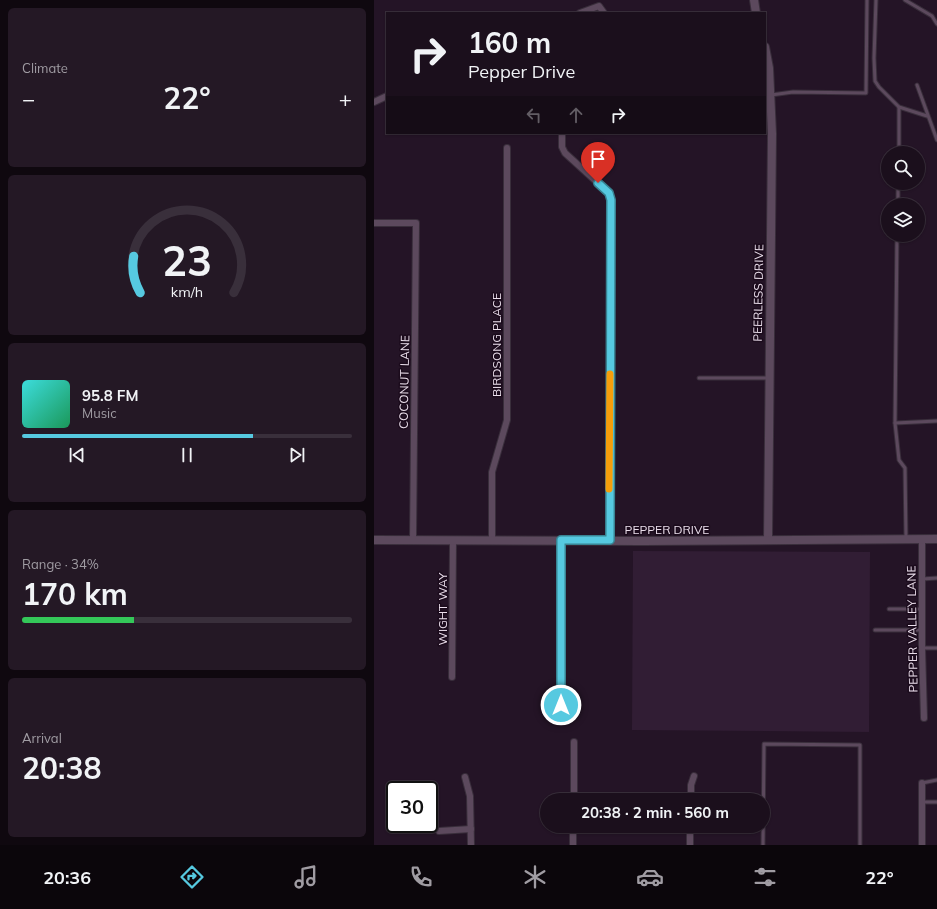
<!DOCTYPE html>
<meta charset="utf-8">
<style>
body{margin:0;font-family:Mulish,sans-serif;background:#241825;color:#f1f3f6;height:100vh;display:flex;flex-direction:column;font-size:15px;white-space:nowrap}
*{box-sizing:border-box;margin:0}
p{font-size:13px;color:#a09ca3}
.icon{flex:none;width:22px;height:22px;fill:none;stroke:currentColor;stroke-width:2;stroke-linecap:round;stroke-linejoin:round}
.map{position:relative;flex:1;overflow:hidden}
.sheet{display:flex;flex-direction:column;gap:8px;padding:8px;background:#0f080f;width:374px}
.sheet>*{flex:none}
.guide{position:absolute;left:12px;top:12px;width:380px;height:122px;border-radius:0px;box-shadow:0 1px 3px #0004,0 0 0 1px #392f3b;background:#1b0f1c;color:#f1f3f6;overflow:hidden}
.buttons{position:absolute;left:507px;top:146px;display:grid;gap:8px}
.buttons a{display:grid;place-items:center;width:44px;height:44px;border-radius:50%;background:#1b0f1c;box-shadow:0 1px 3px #0004,0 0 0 1px #392f3b;font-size:20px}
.speed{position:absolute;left:12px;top:781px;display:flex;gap:8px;font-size:20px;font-weight:700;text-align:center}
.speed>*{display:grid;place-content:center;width:52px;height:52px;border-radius:50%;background:#1b0f1c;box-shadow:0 1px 3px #0004,0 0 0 1px #392f3b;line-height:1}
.speed .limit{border:2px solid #111;border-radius:6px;background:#fff;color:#111}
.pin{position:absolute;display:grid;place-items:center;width:34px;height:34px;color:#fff;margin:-41px -17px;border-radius:50% 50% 50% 0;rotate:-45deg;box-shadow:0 0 4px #0007}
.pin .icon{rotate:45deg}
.me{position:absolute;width:44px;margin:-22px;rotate:0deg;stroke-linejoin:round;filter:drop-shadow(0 0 3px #0008)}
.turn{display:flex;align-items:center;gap:14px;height:84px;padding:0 16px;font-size:18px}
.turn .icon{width:52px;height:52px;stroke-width:2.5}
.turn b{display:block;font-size:28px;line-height:34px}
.lanes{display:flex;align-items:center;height:38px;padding:0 16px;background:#0003;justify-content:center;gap:20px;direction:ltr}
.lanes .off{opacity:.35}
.big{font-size:30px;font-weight:700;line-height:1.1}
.sheet .tile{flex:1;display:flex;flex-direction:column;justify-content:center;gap:6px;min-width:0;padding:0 14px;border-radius:6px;background:#241825}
.sheet .dial{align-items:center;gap:0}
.dial svg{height:104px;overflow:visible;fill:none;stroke:#392f3b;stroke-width:7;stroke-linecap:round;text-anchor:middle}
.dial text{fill:#f1f3f6;stroke:none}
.song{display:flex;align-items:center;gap:12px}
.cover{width:48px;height:48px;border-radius:6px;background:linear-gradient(135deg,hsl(180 70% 55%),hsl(150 70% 35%))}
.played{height:4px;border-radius:2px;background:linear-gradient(90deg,#56c9e0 70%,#392f3b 70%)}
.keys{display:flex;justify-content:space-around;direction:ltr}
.heat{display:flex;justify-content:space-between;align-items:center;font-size:22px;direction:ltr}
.charge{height:6px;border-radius:3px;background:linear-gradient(90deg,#34c759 34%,#392f3b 0)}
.trip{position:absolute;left:166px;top:793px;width:230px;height:40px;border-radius:20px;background:#1b0f1c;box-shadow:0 1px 3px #0004,0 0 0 1px #392f3b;font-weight:700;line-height:40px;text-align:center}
.tabs{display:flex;height:64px;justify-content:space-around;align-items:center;background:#0b060b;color:#a09ca3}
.tabs .icon{width:28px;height:28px}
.tabs .selected{color:#56c9e0}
.tabs b{font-size:18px;color:#f1f3f6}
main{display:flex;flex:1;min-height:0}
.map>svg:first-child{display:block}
.built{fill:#311d34}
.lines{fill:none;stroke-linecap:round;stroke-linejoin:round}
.service-casing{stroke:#392e3b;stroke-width:5}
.minor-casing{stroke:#392e3b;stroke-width:8}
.tertiary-casing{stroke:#392e3b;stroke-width:10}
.service{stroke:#5c495d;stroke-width:3}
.minor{stroke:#5c495d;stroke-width:6}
.tertiary{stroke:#5c495d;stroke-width:8}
.route-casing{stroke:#388392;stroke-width:10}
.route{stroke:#56c9e0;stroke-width:7}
.slow{stroke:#f59e0b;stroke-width:7}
.labels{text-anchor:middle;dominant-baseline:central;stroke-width:3;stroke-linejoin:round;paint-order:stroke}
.street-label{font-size:12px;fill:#ebdfec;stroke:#1b0b1c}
</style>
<main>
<section class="sheet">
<div class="tile"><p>Climate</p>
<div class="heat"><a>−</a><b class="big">22°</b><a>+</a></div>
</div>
<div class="tile dial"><svg viewBox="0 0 100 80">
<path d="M14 69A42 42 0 1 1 86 69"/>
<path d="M14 69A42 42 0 0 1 9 41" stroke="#56c9e0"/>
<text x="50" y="56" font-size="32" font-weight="700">23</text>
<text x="50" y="72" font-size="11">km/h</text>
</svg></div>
<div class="tile">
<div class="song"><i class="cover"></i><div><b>95.8 FM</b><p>Music</p></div></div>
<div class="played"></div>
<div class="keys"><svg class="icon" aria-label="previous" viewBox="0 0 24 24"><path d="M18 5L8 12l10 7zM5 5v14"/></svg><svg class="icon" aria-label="pause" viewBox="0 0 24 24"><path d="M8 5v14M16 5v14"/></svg><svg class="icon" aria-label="next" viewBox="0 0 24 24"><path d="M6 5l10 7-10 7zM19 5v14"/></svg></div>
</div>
<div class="tile"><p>Range · 34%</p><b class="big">170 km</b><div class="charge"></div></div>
<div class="tile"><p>Arrival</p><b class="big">20:38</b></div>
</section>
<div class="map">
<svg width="563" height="845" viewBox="0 0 563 845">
<rect width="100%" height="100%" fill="#241426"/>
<polygon class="built" points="259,551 496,552 495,732 258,730"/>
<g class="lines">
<g class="service-casing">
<g id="service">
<polyline points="502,0 500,58 501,81 505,87 525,107 553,116"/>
<polyline points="531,0 558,16 563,24"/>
<polyline points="543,85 563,140"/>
<polyline points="397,95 419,92 492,93 493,0"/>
<polyline points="525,153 525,107"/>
<polyline points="524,205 524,183"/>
<polyline points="523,235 521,423 525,460 531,468 532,538"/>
<polyline points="325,378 395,378"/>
<polyline points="521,423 563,421"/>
<polyline points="548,579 563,578"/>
<polyline points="515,609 548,609"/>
<polyline points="501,630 548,630"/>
<polyline points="548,648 563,648"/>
<polyline points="548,783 563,780"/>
<polyline points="548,802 563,802"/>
<polyline points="389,845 390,744 486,745 486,845"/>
</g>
</g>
<g class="minor-casing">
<g id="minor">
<polyline points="206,13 225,6 230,13"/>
<polyline points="0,102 13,96"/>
<polyline points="188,133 188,147 191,153 235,193 237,200 236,541"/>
<polyline points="0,223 42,223 39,540"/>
<polyline points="118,540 118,472 133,420 133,148"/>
<polyline points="548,540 548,648 550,718"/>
<polyline points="78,677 79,540"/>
<polyline points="187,705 187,540"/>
<polyline points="91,777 96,796 97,845"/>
<polyline points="200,800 200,742"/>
<polyline points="317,800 317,785 320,776"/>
<polyline points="65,831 97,829"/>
<polyline points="199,845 199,826"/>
<polyline points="316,845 316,826"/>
<polyline points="548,845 548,783"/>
</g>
</g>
<g class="tertiary-casing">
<g id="tertiary">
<polyline points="380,0 382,13"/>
<polyline points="391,47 395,68 398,134 394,540"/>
<polyline points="0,540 269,541 563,539"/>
</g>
</g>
<use href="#service" class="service"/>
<use href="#minor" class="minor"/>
<use href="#tertiary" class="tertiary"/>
</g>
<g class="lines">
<g class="route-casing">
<polyline id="route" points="187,705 187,540 236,540 237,200 235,193 224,183"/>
</g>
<use href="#route" class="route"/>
<polyline class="slow" points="235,489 236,374"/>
</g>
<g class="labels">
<g class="street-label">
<text transform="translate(384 293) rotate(-89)">PEERLESS DRIVE</text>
<text transform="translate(122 345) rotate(-90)">BIRDSONG PLACE</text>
<text transform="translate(30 382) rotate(-89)">COCONUT LANE</text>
<text x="293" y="529">PEPPER DRIVE</text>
<text transform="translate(68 609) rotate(-90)">WIGHT WAY</text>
<text transform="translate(538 629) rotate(-91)">PEPPER VALLEY LANE</text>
</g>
</g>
</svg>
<div class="buttons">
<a><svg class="icon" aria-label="search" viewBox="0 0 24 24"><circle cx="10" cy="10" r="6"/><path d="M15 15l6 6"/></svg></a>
<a><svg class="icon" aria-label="layers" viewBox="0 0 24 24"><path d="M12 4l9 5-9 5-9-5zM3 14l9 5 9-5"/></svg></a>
</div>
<div class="speed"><div class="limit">30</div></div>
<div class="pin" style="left:224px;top:183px;background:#d93025"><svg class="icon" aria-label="arrive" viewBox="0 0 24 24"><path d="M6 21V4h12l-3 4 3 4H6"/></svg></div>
<svg class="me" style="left:187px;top:705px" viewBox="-20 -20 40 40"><circle r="17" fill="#56c9e0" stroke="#fff" stroke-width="3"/><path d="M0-11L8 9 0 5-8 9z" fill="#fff"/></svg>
<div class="trip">20:38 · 2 min · 560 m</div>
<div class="guide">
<div class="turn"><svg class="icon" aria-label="right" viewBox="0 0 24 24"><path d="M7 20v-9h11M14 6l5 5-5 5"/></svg><div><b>160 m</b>Pepper Drive</div></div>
<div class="lanes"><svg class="icon off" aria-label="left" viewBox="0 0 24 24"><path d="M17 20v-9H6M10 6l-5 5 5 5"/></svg><svg class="icon off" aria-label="ahead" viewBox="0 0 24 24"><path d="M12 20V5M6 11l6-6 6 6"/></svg><svg class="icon" aria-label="right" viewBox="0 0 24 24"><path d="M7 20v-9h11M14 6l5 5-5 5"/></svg></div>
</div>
</div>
</main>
<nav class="tabs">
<b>20:36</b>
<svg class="icon selected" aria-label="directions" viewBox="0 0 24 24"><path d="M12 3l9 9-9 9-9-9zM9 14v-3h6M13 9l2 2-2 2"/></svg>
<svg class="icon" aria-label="music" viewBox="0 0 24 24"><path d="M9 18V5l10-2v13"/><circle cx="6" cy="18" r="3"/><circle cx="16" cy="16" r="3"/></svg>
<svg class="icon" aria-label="phone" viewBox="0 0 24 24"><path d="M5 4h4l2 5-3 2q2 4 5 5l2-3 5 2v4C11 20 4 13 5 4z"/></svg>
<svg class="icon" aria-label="climate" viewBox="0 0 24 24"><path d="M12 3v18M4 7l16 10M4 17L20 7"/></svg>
<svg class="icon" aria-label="car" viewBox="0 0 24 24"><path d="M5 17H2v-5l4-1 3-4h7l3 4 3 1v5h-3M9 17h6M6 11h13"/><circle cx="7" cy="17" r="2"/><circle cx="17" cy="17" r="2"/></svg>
<svg class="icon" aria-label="filters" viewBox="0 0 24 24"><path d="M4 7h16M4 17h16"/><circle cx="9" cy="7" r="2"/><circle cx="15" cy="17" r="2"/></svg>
<b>22°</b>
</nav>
